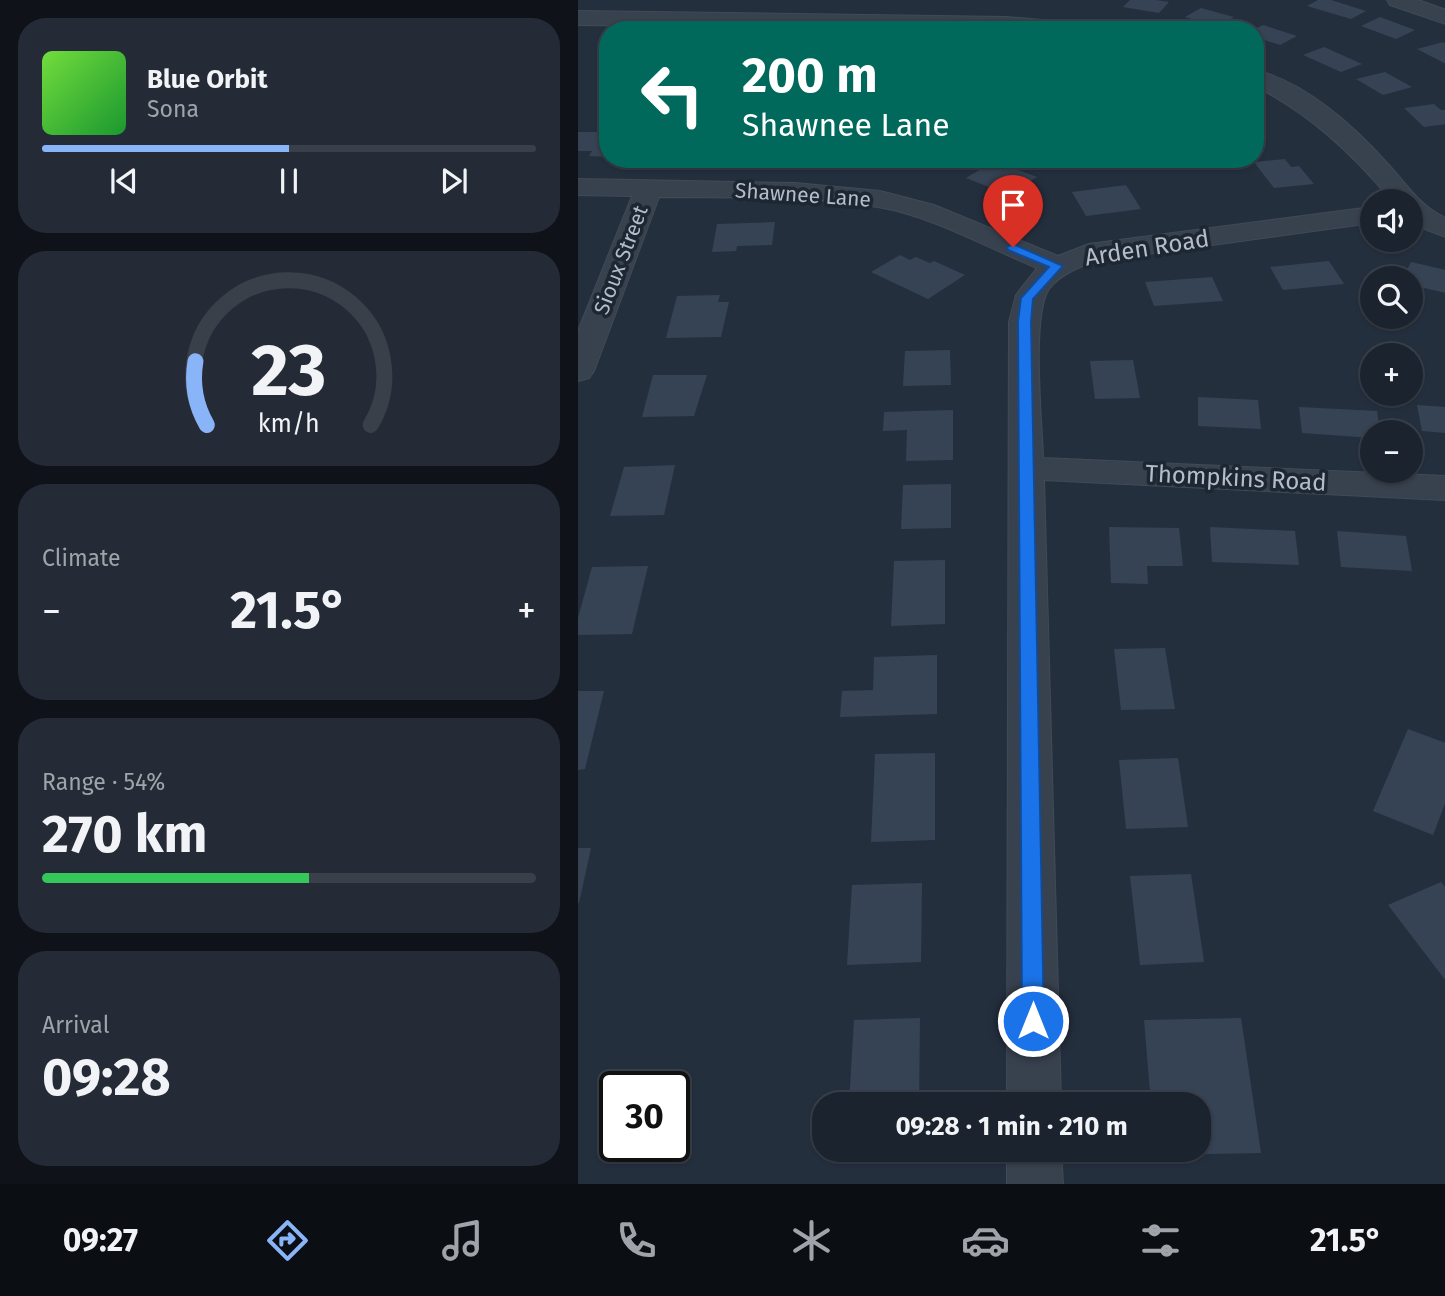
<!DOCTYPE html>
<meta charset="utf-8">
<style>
body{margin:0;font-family:"Fira Sans",sans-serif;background:#242b36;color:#f1f3f6;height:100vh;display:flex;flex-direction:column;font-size:26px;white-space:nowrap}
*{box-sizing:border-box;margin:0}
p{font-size:23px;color:#a0a4aa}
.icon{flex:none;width:38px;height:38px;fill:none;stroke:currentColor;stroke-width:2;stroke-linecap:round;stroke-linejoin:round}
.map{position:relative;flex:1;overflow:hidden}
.side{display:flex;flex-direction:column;gap:18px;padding:18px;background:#0f1319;width:578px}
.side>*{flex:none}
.top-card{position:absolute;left:21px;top:21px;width:665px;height:147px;border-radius:28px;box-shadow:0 2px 5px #0004,0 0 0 2px #39404a;background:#00695c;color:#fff;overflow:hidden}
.fabs{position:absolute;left:782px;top:189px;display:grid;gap:14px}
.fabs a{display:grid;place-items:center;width:63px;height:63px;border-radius:50%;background:#1b232e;box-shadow:0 2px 5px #0004,0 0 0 2px #39404a;font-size:35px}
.speed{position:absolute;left:21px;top:1071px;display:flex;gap:14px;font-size:35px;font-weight:700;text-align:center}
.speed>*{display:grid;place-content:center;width:91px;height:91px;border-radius:50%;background:#1b232e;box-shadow:0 2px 5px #0004,0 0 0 2px #39404a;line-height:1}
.speed .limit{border:4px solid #111;border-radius:10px;background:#fff;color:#111}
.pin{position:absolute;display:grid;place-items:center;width:60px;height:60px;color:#fff;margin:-72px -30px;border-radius:50% 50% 50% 0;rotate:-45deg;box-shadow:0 0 7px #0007}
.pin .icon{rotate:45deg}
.me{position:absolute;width:77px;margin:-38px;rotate:0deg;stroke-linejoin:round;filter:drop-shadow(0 0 5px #0008)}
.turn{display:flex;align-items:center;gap:24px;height:147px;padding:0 28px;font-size:32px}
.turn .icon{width:91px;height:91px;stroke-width:2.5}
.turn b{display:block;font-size:49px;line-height:60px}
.big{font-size:52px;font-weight:700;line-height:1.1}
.side .tile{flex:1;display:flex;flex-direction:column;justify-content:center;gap:10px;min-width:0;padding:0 24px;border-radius:28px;background:#242b36}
.side .dial{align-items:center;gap:0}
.dial svg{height:182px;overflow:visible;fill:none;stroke:#39404a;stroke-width:7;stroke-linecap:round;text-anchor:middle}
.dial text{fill:#f1f3f6;stroke:none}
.song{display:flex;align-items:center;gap:21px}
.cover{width:84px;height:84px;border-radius:10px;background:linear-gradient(135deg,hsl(100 70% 55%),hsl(130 70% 35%))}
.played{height:7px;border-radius:4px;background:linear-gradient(90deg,#8ab4f8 50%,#39404a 50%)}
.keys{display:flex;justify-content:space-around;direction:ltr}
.heat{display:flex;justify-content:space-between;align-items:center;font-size:38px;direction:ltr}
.charge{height:10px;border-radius:5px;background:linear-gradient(90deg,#34c759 54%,#39404a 0)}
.trip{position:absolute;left:234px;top:1092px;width:399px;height:70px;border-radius:28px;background:#1b232e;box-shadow:0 2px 5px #0004,0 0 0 2px #39404a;font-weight:700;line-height:70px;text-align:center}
.menu{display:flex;height:112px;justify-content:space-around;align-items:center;background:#0b0e12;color:#a0a4aa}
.menu .icon{width:49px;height:49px}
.menu .current{color:#8ab4f8}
.menu b{font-size:32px;color:#f1f3f6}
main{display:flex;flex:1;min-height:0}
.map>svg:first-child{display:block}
.building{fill:#364354}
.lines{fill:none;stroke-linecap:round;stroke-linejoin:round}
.minor-casing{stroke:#414a57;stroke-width:2}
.minor{fill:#38414e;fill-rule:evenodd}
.route{fill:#1a73e8;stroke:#114b97;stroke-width:2}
.labels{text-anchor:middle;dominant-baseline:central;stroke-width:7;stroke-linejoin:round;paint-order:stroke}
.far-street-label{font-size:21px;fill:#b4bcc9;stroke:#1d2633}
.street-label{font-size:24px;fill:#b4bcc9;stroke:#1d2633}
</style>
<main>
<section class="side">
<div class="tile">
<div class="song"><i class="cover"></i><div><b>Blue Orbit</b><p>Sona</p></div></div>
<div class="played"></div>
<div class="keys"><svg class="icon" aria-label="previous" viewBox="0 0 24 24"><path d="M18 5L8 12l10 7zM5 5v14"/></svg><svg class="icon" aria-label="pause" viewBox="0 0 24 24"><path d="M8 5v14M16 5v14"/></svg><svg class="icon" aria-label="next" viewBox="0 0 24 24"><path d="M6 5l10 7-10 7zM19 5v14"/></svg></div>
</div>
<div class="tile dial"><svg viewBox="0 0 100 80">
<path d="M14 69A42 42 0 1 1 86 69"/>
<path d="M14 69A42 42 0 0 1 9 41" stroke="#8ab4f8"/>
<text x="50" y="56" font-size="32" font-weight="700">23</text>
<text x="50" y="72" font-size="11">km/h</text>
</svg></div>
<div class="tile"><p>Climate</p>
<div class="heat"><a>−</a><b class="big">21.5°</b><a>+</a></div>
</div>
<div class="tile"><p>Range · 54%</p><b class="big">270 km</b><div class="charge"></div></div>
<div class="tile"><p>Arrival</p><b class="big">09:28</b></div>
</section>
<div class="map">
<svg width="868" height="1184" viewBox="0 0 868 1184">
<rect width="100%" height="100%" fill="#242f3e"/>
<g class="building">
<polygon points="552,0 578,0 591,2 581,13 545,7"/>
<polygon points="740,0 753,0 788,11 773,19 729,6"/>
<polygon points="623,8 656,17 641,27 607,17"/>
<polygon points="802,17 837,30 818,39 783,26"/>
<polygon points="685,25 719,36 702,45 677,37 677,29"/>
<polygon points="865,42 868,44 868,64 839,49"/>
<polygon points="746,47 784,64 763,72 725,55"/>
<polygon points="807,72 834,87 805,95 778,79"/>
<polygon points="856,104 863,110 868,110 868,124 846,127 826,108"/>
<polygon points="0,132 30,132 30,157 11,156 14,151 0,151"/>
<polygon points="292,159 345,159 337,169"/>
<polygon points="707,159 713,167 721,166 736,184 696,188 676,162"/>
<polygon points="416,161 459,177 431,195 388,178"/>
<polygon points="548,185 563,209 508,216 494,192"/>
<polygon points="197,222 194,245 159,246 158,251 134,252 139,224"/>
<polygon points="322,255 332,260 338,257 352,263 356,261 387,275 350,299 293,272"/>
<polygon points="751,261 766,284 705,290 692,267"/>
<polygon points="833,262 868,270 868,293 833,285 833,278 825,278"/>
<polygon points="634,277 645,301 576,306 567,282"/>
<polygon points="142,295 140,302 151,302 143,337 88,338 99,296"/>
<polygon points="372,350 373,385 325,386 327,351"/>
<polygon points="555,360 562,398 517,399 512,361"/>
<polygon points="75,375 129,375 116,416 64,417"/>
<polygon points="620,397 680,400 683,429 620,426"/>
<polygon points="839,405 868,407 868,433 844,431"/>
<polygon points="721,407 799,411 802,432 794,432 794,438 724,433"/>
<polygon points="375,410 375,460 328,461 329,430 305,431 306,412"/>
<polygon points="97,465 86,515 32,516 46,467"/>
<polygon points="373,484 373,528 323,529 325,485"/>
<polygon points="531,527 601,528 605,566 569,566 570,584 533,583"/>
<polygon points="632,527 717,531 721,565 634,562"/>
<polygon points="759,531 828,536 834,571 763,567"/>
<polygon points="367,560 367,624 313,626 316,561"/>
<polygon points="70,566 54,634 0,635 0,618 14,567"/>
<polygon points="587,648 597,709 543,710 536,649"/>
<polygon points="359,655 359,714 262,717 264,691 295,690 296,657"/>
<polygon points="0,691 26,691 7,769 0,770"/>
<polygon points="830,729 868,743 868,801 855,835 795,811"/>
<polygon points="357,753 357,840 293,842 297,754"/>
<polygon points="600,758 610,827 548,829 541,760"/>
<polygon points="0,848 13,848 1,903 0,903"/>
<polygon points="613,874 626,962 562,965 552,876"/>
<polygon points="863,882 868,888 868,981 810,905"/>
<polygon points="344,883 343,962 269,965 274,885"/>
<polygon points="342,1018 341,1104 271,1104 276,1020"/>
<polygon points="663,1018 683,1153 578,1155 578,1150 621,1150 621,1104 573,1104 566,1020"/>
</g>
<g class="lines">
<g class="minor-casing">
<g id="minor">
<polygon points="809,0 840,0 868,10 868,24 812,5"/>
<polygon points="0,11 428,17 500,23 511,30 0,25"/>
<path d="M677,70C727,82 776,126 809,163C828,183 842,207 868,218V237L836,225L833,222V201H814C775,154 732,114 677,86Z"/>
<path d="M0,179L217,183L302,191L356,205L480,256L511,244L794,207V223L517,261C501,267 481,275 471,289C453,316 464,422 465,458L868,476V500L466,480L483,1104H429L431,322L438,295L459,268C408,247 354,216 300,207C228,195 153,198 81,197L16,371L11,378L0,381V331L54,196L0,195Z"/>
<polygon points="429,1150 483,1150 485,1184 429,1184"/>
</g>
</g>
<use href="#minor" class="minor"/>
</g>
<polygon class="route" points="435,244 485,266 455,299 453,322 466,1021 462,1028 455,1031 448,1028 444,1021 440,322 443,298 471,267 430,250 429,247"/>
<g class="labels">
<g class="far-street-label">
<text transform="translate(225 195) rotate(4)">Shawnee Lane</text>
<text transform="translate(43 260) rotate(-69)">Sioux Street</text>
</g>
<g class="street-label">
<text transform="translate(569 248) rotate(-9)">Arden Road</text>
<text transform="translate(658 478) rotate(3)">Thompkins Road</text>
</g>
</g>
</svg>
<div class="fabs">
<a><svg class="icon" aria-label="sound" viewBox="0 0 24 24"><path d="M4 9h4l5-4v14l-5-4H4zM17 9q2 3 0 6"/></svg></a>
<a><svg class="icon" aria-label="search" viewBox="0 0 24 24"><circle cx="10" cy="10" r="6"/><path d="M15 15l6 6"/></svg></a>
<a>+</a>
<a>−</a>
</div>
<div class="speed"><div class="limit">30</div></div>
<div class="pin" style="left:435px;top:247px;background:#d93025"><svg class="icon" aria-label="arrive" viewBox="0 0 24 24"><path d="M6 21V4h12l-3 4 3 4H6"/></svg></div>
<svg class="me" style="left:455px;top:1021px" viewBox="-20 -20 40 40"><circle r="17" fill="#1a73e8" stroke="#fff" stroke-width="3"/><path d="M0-11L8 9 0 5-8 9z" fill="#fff"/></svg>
<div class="trip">09:28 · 1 min · 210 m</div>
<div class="top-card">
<div class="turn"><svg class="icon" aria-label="left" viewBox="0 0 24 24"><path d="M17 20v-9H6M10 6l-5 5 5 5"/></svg><div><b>200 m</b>Shawnee Lane</div></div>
</div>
</div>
</main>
<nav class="menu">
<b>09:27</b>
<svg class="icon current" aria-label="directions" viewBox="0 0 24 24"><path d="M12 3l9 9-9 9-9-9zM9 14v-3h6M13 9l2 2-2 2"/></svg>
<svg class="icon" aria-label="music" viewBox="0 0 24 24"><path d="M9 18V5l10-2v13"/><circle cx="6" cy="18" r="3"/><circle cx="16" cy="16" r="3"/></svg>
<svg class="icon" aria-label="phone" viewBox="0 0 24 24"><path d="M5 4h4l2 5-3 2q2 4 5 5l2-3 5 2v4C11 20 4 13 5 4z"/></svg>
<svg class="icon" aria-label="climate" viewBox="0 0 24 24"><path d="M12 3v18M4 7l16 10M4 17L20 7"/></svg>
<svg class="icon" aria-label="car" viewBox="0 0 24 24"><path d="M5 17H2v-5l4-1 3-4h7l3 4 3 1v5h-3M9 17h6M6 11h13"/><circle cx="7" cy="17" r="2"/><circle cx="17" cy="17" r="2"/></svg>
<svg class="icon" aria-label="filters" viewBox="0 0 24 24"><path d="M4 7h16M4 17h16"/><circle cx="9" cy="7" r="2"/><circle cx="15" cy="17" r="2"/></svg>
<b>21.5°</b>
</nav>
